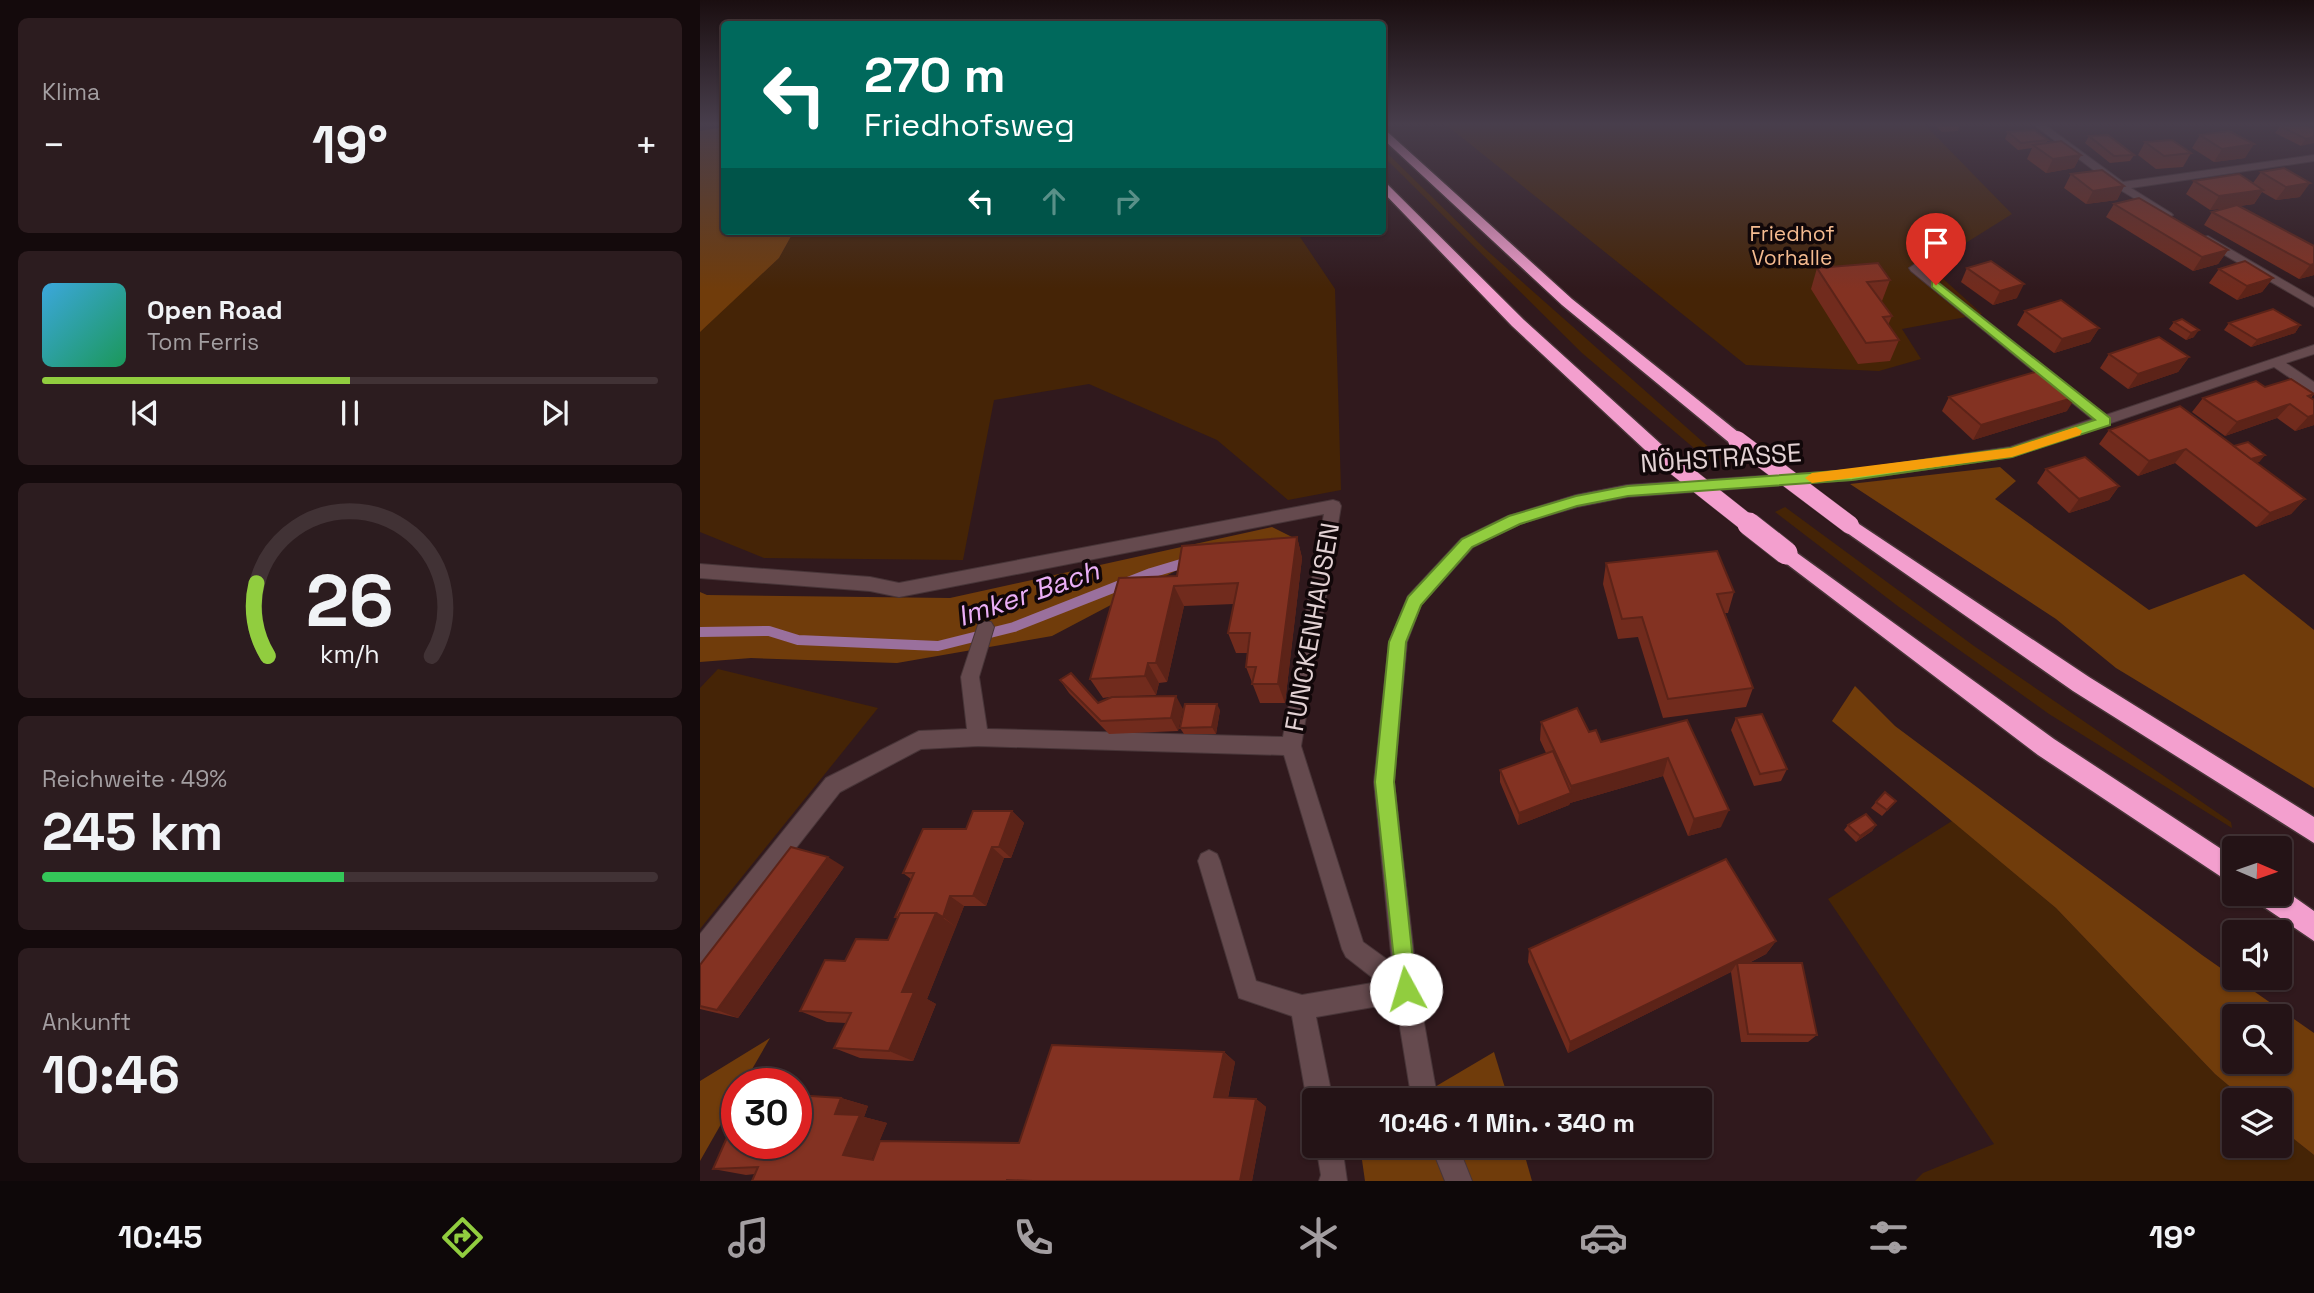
<!DOCTYPE html>
<html lang="de">
<meta charset="utf-8">
<style>
body{margin:0;font-family:"Space Grotesk",sans-serif;background:#2c1c1f;color:#f1f3f6;height:100vh;display:flex;flex-direction:column;font-size:26px;white-space:nowrap}
*{box-sizing:border-box;margin:0}
p{font-size:23px;color:#a39ea1}
.icon{flex:none;width:38px;height:38px;fill:none;stroke:currentColor;stroke-width:2;stroke-linecap:round;stroke-linejoin:round}
.map{position:relative;flex:1;overflow:hidden}
.side{display:flex;flex-direction:column;gap:18px;padding:18px;background:#140a0c;width:700px}
.side>*{flex:none}
.hud{position:absolute;left:21px;top:21px;width:665px;height:214px;border-radius:7px;box-shadow:0 2px 5px #0004,0 0 0 2px #413235;background:#00695c;color:#fff;overflow:hidden}
.needle{width:46px;rotate:92deg}
.fabs{position:absolute;left:1522px;top:836px;display:grid;gap:14px}
.fabs a{display:grid;place-items:center;width:70px;height:70px;border-radius:7px;background:#241316;box-shadow:0 2px 5px #0004,0 0 0 2px #413235;font-size:35px}
.speed{position:absolute;left:21px;top:1068px;display:flex;gap:14px;font-size:35px;font-weight:700;text-align:center}
.speed>*{display:grid;place-content:center;width:91px;height:91px;border-radius:50%;background:#241316;box-shadow:0 2px 5px #0004,0 0 0 2px #413235;line-height:1}
.speed .limit{border:10px solid #d22;background:#fff;color:#111}
.pin{position:absolute;display:grid;place-items:center;width:60px;height:60px;color:#fff;margin:-72px -30px;border-radius:50% 50% 50% 0;rotate:-45deg;box-shadow:0 0 7px #0007}
.pin .icon{rotate:45deg}
.me{position:absolute;width:77px;margin:-38px;rotate:354deg;stroke-linejoin:round;filter:drop-shadow(0 0 5px #0008)}
.turn{display:flex;align-items:center;gap:24px;height:147px;padding:0 28px;font-size:32px}
.turn .icon{width:91px;height:91px;stroke-width:2.5}
.turn b{display:block;font-size:49px;line-height:60px}
.lanes{display:flex;align-items:center;height:66px;padding:0 28px;background:#0003;justify-content:center;gap:35px;direction:ltr}
.lanes .off{opacity:.35}
.big{font-size:52px;font-weight:700;line-height:1.1}
.side .tile{flex:1;display:flex;flex-direction:column;justify-content:center;gap:10px;min-width:0;padding:0 24px;border-radius:10px;background:#2c1c1f}
.side .dial{align-items:center;gap:0}
.dial svg{height:182px;overflow:visible;fill:none;stroke:#413235;stroke-width:7;stroke-linecap:round;text-anchor:middle}
.dial text{fill:#f1f3f6;stroke:none}
.song{display:flex;align-items:center;gap:21px}
.cover{width:84px;height:84px;border-radius:10px;background:linear-gradient(135deg,hsl(200 70% 55%),hsl(150 70% 35%))}
.played{height:7px;border-radius:4px;background:linear-gradient(90deg,#91cd3f 50%,#413235 50%)}
.keys{display:flex;justify-content:space-around;direction:ltr}
.heat{display:flex;justify-content:space-between;align-items:center;font-size:38px;direction:ltr}
.charge{height:10px;border-radius:5px;background:linear-gradient(90deg,#34c759 49%,#413235 0)}
.trip{position:absolute;left:602px;top:1088px;width:410px;height:70px;border-radius:7px;background:#241316;box-shadow:0 2px 5px #0004,0 0 0 2px #413235;font-weight:700;line-height:70px;text-align:center}
.menu{display:flex;height:112px;justify-content:space-around;align-items:center;background:#0e0809;color:#a39ea1}
.menu .icon{width:49px;height:49px}
.menu .on{color:#91cd3f}
.menu b{font-size:32px;color:#f1f3f6}
main{display:flex;flex:1;min-height:0}
.map>svg:first-child{display:block}
.green{fill:#452406}
.forest{fill:#703c0b;fill-rule:evenodd}
.lines{fill:none;stroke-linecap:round;stroke-linejoin:round}
.stream{stroke:#9a709d;stroke-width:10}
.minor-casing{stroke:#483538;stroke-width:2}
.highway-casing{stroke:#483538;stroke-width:3}
.minor{fill:#654a4e;fill-rule:evenodd}
.highway{fill:#f39fce;fill-rule:evenodd}
.highway-bridge-far1-casing{stroke:#483538;stroke-width:19;stroke-linecap:butt}
.highway-bridge-casing{stroke:#483538;stroke-width:25;stroke-linecap:butt}
.highway-bridge-far1{stroke:#f39fce;stroke-width:18}
.highway-bridge{stroke:#f39fce;stroke-width:23}
.wall{fill:#712b1d}
.shaded-wall{fill:#5c2318}
.building{fill:#833222;stroke:#5c2318;stroke-width:2}
.route{fill:#91cd3f;stroke:#5e8529;stroke-width:2}
.slow{fill:#f59e0b}
.labels{text-anchor:middle;dominant-baseline:central;stroke-width:7;stroke-linejoin:round;paint-order:stroke}
.far-park-label{font-size:21px;fill:#f5bb90;stroke:#110709}
.street-label{font-size:26px;fill:#e2d1d3;stroke:#110709}
.water-label{font-size:28px;font-style:italic;fill:#ebaff7;stroke:#110709}
</style>
<main>
<section class="side">
<div class="tile"><p>Klima</p>
<div class="heat"><a>−</a><b class="big">19°</b><a>+</a></div>
</div>
<div class="tile">
<div class="song"><i class="cover"></i><div><b>Open Road</b><p>Tom Ferris</p></div></div>
<div class="played"></div>
<div class="keys"><svg class="icon" aria-label="previous" viewBox="0 0 24 24"><path d="M18 5L8 12l10 7zM5 5v14"/></svg><svg class="icon" aria-label="pause" viewBox="0 0 24 24"><path d="M8 5v14M16 5v14"/></svg><svg class="icon" aria-label="next" viewBox="0 0 24 24"><path d="M6 5l10 7-10 7zM19 5v14"/></svg></div>
</div>
<div class="tile dial"><svg viewBox="0 0 100 80">
<path d="M14 69A42 42 0 1 1 86 69"/>
<path d="M14 69A42 42 0 0 1 9 37" stroke="#91cd3f"/>
<text x="50" y="56" font-size="32" font-weight="700">26</text>
<text x="50" y="72" font-size="11">km/h</text>
</svg></div>
<div class="tile"><p>Reichweite · 49%</p><b class="big">245 km</b><div class="charge"></div></div>
<div class="tile"><p>Ankunft</p><b class="big">10:46</b></div>
</section>
<div class="map">
<svg width="1614" height="1181" viewBox="0 0 1614 1181">
<rect width="100%" height="100%" fill="#30191d"/>
<g class="green">
<polygon points="745,124 1224,124 1312,214 1229,266 1282,314 1202,329 1221,359 1179,371 1046,365"/>
<polygon points="683,149 784,248 1021,458 1008,460 882,353 683,156"/>
<polygon points="94,231 596,231 635,289 641,490 588,500 517,440 389,384 294,400 263,560 64,558 0,532 0,331 79,258"/>
<polygon points="1085,507 1274,646 1531,822 1532,828 1349,714 1199,607 1075,512"/>
<polygon points="18,669 178,708 0,929 0,688"/>
<polygon points="1252,821 1356,908 1515,1074 1547,1101 1535,1101 1535,1146 1580,1146 1580,1128 1614,1155 1614,1181 1215,1181 1223,1173 1294,1144 1128,899"/>
</g>
<g class="forest">
<polygon points="24,127 24,231 94,231 79,258 0,332 0,131"/>
<polygon points="1300,467 1316,481 1295,499 1449,610 1544,574 1614,630 1614,788 1416,668 1356,619 1150,484"/>
<polygon points="572,527 598,540 481,568 352,636 197,663 51,658 0,662 0,592 7,595 250,598"/>
<path d="M1155,686L1195,726L1502,955L1614,1033V1155L1580,1128V1101H1547L1515,1074L1356,908L1132,721ZM1535,1017H1580V1062H1535Z"/>
<polygon points="70,1038 44,1083 37,1083 37,1096 0,1161 0,1081"/>
<polygon points="794,1052 809,1101 711,1101"/>
<polygon points="660,1146 822,1146 832,1181 665,1181"/>
</g>
<g class="lines">
<polyline class="stream" points="0,632 69,631 98,640 238,646 314,627 451,573 491,561"/>
<g class="minor-casing">
<g id="minor">
<polygon points="1333,124 1344,124 1423,182 1614,155 1614,161 1431,188 1471,213 1473,215 1467,218 1417,188"/>
<polygon points="1508,236 1614,298 1614,307 1504,243 1504,237"/>
<polygon points="1215,264 1406,415 1614,345 1614,354 1586,363 1614,382 1614,394 1574,367 1312,457 1152,480 927,497 877,507 820,524 773,547 721,605 707,642 694,782 718,989 738,1101 712,1101 696,1003 616,1017 633,1101 614,1101 614,1111 607,1101 592,1016 539,998 498,861 501,854 509,850 517,854 520,861 556,981 602,995 678,982 646,957 642,949 584,755 278,746 221,749 140,792 8,960 0,964 0,934 126,778 219,731 267,729 261,677 279,622 291,622 294,627 279,677 287,729 583,737 624,514 199,597 170,591 0,578 0,564 170,577 199,583 633,500 639,502 641,506 601,746 663,942 692,963 674,782 689,642 708,596 761,539 808,516 876,495 927,485 1152,470 1310,447 1392,419 1211,271 1209,268"/>
<polygon points="616,1146 642,1146 647,1181 619,1181 621,1175"/>
<polygon points="731,1146 758,1146 772,1181 745,1181"/>
</g>
</g>
<g class="highway-casing">
<g id="highway">
<polygon points="682,127 872,299 1043,436 1046,440 1043,444 1031,444 862,305 682,138"/>
<polygon points="682,179 824,320 972,454 974,458 972,462 958,462 812,326 682,191"/>
<polygon points="1150,518 1389,677 1614,817 1614,843 1373,691 1143,530 1140,525 1143,520"/>
<polygon points="1086,545 1354,739 1535,858 1535,886 1338,755 1079,558 1076,553 1079,548"/>
<polygon points="1580,887 1614,911 1614,941 1558,903 1554,894 1580,894"/>
</g>
</g>
<use href="#minor" class="minor"/>
<use href="#highway" class="highway"/>
<g class="highway-bridge-far1-casing">
<g id="highway-bridge-far1">
<polyline points="1037,440 1150,525"/>
<polyline points="965,458 1051,526"/>
</g>
</g>
<g class="highway-bridge-casing">
<polyline id="highway-bridge" points="1049,524 1086,553"/>
</g>
<use href="#highway-bridge-far1" class="highway-bridge-far1"/>
<use href="#highway-bridge" class="highway-bridge"/>
</g>
<g class="wall">
<polygon points="1233,124 1260,124 1258,131 1242,132"/>
<polygon points="1580,126 1614,129 1601,146 1575,133"/>
<polygon points="1308,132 1348,140 1346,143 1381,155 1374,168 1346,173 1327,159 1332,148 1318,150 1305,139"/>
<polygon points="1500,135 1545,158 1514,162 1492,148"/>
<polygon points="1389,136 1434,155 1430,161 1410,163 1385,143"/>
<polygon points="1445,142 1491,153 1483,167 1456,169 1438,155"/>
<polygon points="1584,168 1600,197 1576,200 1562,192 1554,204 1539,206 1614,246 1614,275 1599,279 1504,225 1512,212 1527,208 1510,210 1486,194 1494,181 1553,183 1561,172"/>
<polygon points="1371,174 1424,186 1417,200 1386,204 1364,188"/>
<polygon points="1414,204 1528,250 1518,264 1493,271 1406,217"/>
<polygon points="1117,268 1190,280 1182,301 1181,301 1192,316 1188,325 1199,340 1190,361 1158,364 1111,289"/>
<polygon points="1267,268 1317,298 1293,305 1261,282"/>
<polygon points="1519,269 1573,278 1562,292 1537,300 1509,283"/>
<polygon points="1325,311 1399,328 1390,342 1354,353 1317,325"/>
<polygon points="1482,319 1494,337 1486,340 1469,329 1474,322"/>
<polygon points="1529,323 1600,325 1595,333 1551,347 1524,330"/>
<polygon points="1409,354 1489,357 1478,372 1428,389 1400,368"/>
<polygon points="1565,387 1614,394 1611,398 1614,400 1614,425 1595,431 1577,418 1525,436 1492,412 1503,398"/>
<polygon points="1249,397 1367,411 1273,440 1242,411"/>
<polygon points="1409,430 1534,446 1565,455 1559,462 1556,463 1605,499 1591,514 1556,527 1475,463 1438,476 1399,444"/>
<polygon points="1346,469 1419,486 1409,500 1369,513 1337,483"/>
<polygon points="597,537 602,558 585,703 560,703 546,667 548,653 536,653 528,633 534,604 484,606 467,682 459,683 456,695 433,696 483,709 478,731 409,734 369,693 360,680 398,703 410,697 403,698 390,679 477,576"/>
<polygon points="906,563 1034,592 1028,613 1025,613 1053,688 1046,707 963,718 938,637 918,639 903,584"/>
<polygon points="520,710 516,734 484,734 480,728"/>
<polygon points="1036,718 1087,769 1081,781 1054,786 1031,730"/>
<polygon points="987,720 1021,827 988,836 963,776 870,803 869,805 818,825 800,782 800,770 846,753 840,740 841,722 889,732 901,742"/>
<polygon points="1196,801 1182,816 1171,808 1176,802"/>
<polygon points="312,811 324,823 311,858 304,858 286,906 264,906 227,999 236,1004 213,1061 160,1058 134,1048 146,1023 127,1022 100,1011 145,961 188,940 198,919 195,917 211,879 203,873 266,829"/>
<polygon points="1148,825 1176,825 1172,831 1156,842 1144,830"/>
<polygon points="144,867 38,1018 0,1009 0,965"/>
<polygon points="1076,941 1066,954 1049,963 1117,1035 1108,1042 1041,1042 1031,972 868,1053 828,962 829,949"/>
<polygon points="524,1052 535,1062 528,1098 556,1099 566,1107 552,1181 52,1181 55,1174 46,1175 13,1169 141,1098 168,1106 164,1117 187,1123 171,1160 319,1143"/>
</g>
<g class="shaded-wall">
<polygon points="1614,137 1614,143 1601,146 1606,139"/>
<polygon points="1554,144 1545,158 1514,162 1522,149"/>
<polygon points="1381,155 1374,168 1346,173 1353,159"/>
<polygon points="1610,183 1600,197 1576,200 1586,187"/>
<polygon points="1424,186 1417,200 1386,204 1393,191"/>
<polygon points="1563,190 1554,204 1510,210 1519,196"/>
<polygon points="1528,250 1518,264 1493,271 1502,257"/>
<polygon points="1614,264 1614,275 1599,279 1610,265"/>
<polygon points="1573,278 1562,292 1537,300 1547,286"/>
<polygon points="1324,284 1317,298 1293,305 1300,291"/>
<polygon points="1600,325 1595,333 1551,347 1557,340"/>
<polygon points="1399,328 1390,342 1354,353 1362,339"/>
<polygon points="1499,330 1494,337 1486,340 1491,333"/>
<polygon points="1489,357 1478,372 1428,389 1438,374"/>
<polygon points="1376,397 1367,411 1273,440 1281,425"/>
<polygon points="1590,404 1577,418 1525,436 1537,422"/>
<polygon points="1614,415 1614,425 1595,431 1608,417"/>
<polygon points="1486,449 1475,463 1438,476 1449,461"/>
<polygon points="1565,455 1559,462 1543,467 1549,460"/>
<polygon points="1419,486 1409,500 1369,513 1379,499"/>
<polygon points="1605,499 1591,514 1556,527 1570,513"/>
<polygon points="597,537 602,558 585,703 578,684"/>
<polygon points="474,586 484,606 467,682 456,663"/>
<polygon points="448,663 459,683 456,695 445,676"/>
<polygon points="476,696 483,709 478,731 471,718"/>
<polygon points="517,704 520,710 516,734 512,727"/>
<polygon points="968,758 963,776 870,803 869,805 818,825 819,813 870,794 871,786"/>
<polygon points="1029,810 1021,827 988,836 994,819"/>
<polygon points="312,811 324,823 311,858 299,847"/>
<polygon points="1176,825 1172,831 1156,842 1160,836"/>
<polygon points="292,847 304,858 286,906 273,896"/>
<polygon points="128,857 144,867 38,1018 17,1010"/>
<polygon points="250,896 264,906 256,927 243,917"/>
<polygon points="236,913 256,927 227,999 236,1004 213,1061 189,1051 202,992"/>
<polygon points="1076,941 1066,954 1038,968 1037,963 1031,972 868,1053 870,1042"/>
<polygon points="524,1052 535,1062 526,1106 514,1097"/>
<polygon points="141,1098 168,1106 164,1117 187,1123 171,1162 143,1155 135,1114"/>
<polygon points="556,1099 566,1107 552,1181 540,1181"/>
</g>
<g class="building">
<polygon points="1243,124 1260,124 1244,126"/>
<polygon points="1592,124 1604,124 1614,129 1614,137 1606,139 1580,126"/>
<polygon points="1334,130 1348,140 1321,143 1308,132"/>
<polygon points="1529,131 1554,144 1522,149 1500,135"/>
<polygon points="1408,135 1434,155 1414,156 1389,136"/>
<polygon points="1472,140 1491,153 1464,156 1445,142"/>
<polygon points="1361,141 1381,155 1353,159 1333,145"/>
<polygon points="1584,168 1610,183 1586,187 1561,172"/>
<polygon points="1402,170 1424,186 1393,191 1371,174"/>
<polygon points="1539,174 1563,190 1519,196 1494,181"/>
<polygon points="1439,198 1528,250 1502,257 1414,204"/>
<polygon points="1537,205 1614,246 1614,264 1610,265 1512,212"/>
<polygon points="1291,261 1324,284 1300,291 1267,268"/>
<polygon points="1545,261 1573,278 1547,286 1519,269"/>
<polygon points="1178,263 1190,280 1167,282 1192,316 1183,317 1199,340 1166,343 1117,268"/>
<polygon points="1361,300 1399,328 1362,339 1325,311"/>
<polygon points="1573,309 1600,325 1557,340 1529,323"/>
<polygon points="1482,319 1499,330 1491,333 1474,322"/>
<polygon points="1459,337 1489,357 1438,374 1409,354"/>
<polygon points="1342,370 1376,397 1281,425 1249,397"/>
<polygon points="1591,379 1614,394 1608,396 1614,400 1614,415 1608,417 1590,404 1537,422 1503,398 1556,381 1565,387"/>
<polygon points="1480,406 1605,499 1570,513 1486,449 1449,461 1409,430"/>
<polygon points="1548,442 1565,455 1551,459 1534,446"/>
<polygon points="1385,457 1419,486 1379,499 1346,469"/>
<polygon points="597,537 578,684 552,684 556,667 546,667 550,633 528,633 538,583 474,586 456,663 448,663 445,676 390,679 419,578 477,576 482,546"/>
<polygon points="1017,551 1034,592 1017,594 1053,688 968,699 942,617 922,619 906,563"/>
<polygon points="371,673 398,703 412,697 476,696 471,718 401,721 360,680"/>
<polygon points="485,704 517,704 512,727 480,728"/>
<polygon points="877,708 889,732 896,730 901,742 987,720 1029,810 994,819 968,758 871,786 841,722"/>
<polygon points="1062,714 1087,769 1060,774 1036,718"/>
<polygon points="853,751 871,793 819,813 800,770"/>
<polygon points="1185,792 1196,801 1187,810 1176,802"/>
<polygon points="273,811 312,811 299,847 292,847 273,896 250,896 243,917 236,913 200,913 198,917 195,917 214,873 203,873 223,829 266,829"/>
<polygon points="1166,814 1176,825 1160,836 1148,825"/>
<polygon points="91,847 128,857 17,1010 0,1006 0,965"/>
<polygon points="1026,859 1076,941 870,1042 829,949"/>
<polygon points="200,913 236,913 202,992 214,992 189,1051 134,1048 151,1013 100,1011 125,960 145,961 156,939 188,940"/>
<polygon points="1037,963 1102,963 1117,1035 1048,1034"/>
<polygon points="352,1045 524,1052 514,1097 556,1099 540,1181 333,1181 307,1180 307,1181 52,1181 58,1167 13,1169 37,1115 37,1143 96,1143 96,1095 141,1098 135,1114 160,1115 143,1155 173,1160 180,1141 319,1143"/>
</g>
<linearGradient id="sky" x2="0" y2="1"><stop stop-color="#1a0e10"/><stop offset="0.43" stop-color="#483e4c"/><stop offset="1" stop-color="#483e4c" stop-opacity="0"/></linearGradient>
<rect width="1614" height="289" fill="url(#sky)"/>
<polygon class="route" points="1236,281 1410,418 1410,425 1312,457 1152,480 928,496 877,506 820,524 772,547 721,605 706,642 694,782 716,989 713,997 706,1000 698,997 675,782 689,642 708,597 762,539 809,516 876,496 928,486 1152,470 1311,448 1395,420 1232,287 1232,282"/>
<polygon class="slow" points="1376,427 1382,431 1380,435 1312,457 1112,483 1105,478 1112,473 1311,448"/>
<g class="labels">
<g class="far-park-label">
<text x="1092" y="233">Friedhof<tspan x="1092" dy="24">Vorhalle</tspan></text>
</g>
<g class="street-label">
<text transform="translate(1021 458) rotate(-4)">NÖHSTRASSE</text>
<text transform="translate(612 627) rotate(-80)">FUNCKENHAUSEN</text>
</g>
<g class="water-label">
<text transform="translate(328 593) rotate(-19)">Imker Bach</text>
</g>
</g>
</svg>
<div class="fabs">
<a><svg class="needle" viewBox="-14 -14 28 28"><path d="M0-13l5 13h-10z" fill="#e53935"/><path d="M0 13l5-13h-10z" fill="#a39ea1"/></svg></a>
<a><svg class="icon" aria-label="sound" viewBox="0 0 24 24"><path d="M4 9h4l5-4v14l-5-4H4zM17 9q2 3 0 6"/></svg></a>
<a><svg class="icon" aria-label="search" viewBox="0 0 24 24"><circle cx="10" cy="10" r="6"/><path d="M15 15l6 6"/></svg></a>
<a><svg class="icon" aria-label="layers" viewBox="0 0 24 24"><path d="M12 4l9 5-9 5-9-5zM3 14l9 5 9-5"/></svg></a>
</div>
<div class="speed"><div class="limit">30</div></div>
<div class="pin" style="left:1236px;top:285px;background:#d93025"><svg class="icon" aria-label="arrive" viewBox="0 0 24 24"><path d="M6 21V4h12l-3 4 3 4H6"/></svg></div>
<svg class="me" style="left:706px;top:989px" viewBox="-20 -20 40 40"><circle r="19" fill="#fff"/><path d="M0-13L10 11 0 6-10 11z" fill="#91cd3f"/></svg>
<div class="trip">10:46 · 1 Min. · 340 m</div>
<div class="hud">
<div class="turn"><svg class="icon" aria-label="left" viewBox="0 0 24 24"><path d="M17 20v-9H6M10 6l-5 5 5 5"/></svg><div><b>270 m</b>Friedhofsweg</div></div>
<div class="lanes"><svg class="icon" aria-label="left" viewBox="0 0 24 24"><path d="M17 20v-9H6M10 6l-5 5 5 5"/></svg><svg class="icon off" aria-label="ahead" viewBox="0 0 24 24"><path d="M12 20V5M6 11l6-6 6 6"/></svg><svg class="icon off" aria-label="right" viewBox="0 0 24 24"><path d="M7 20v-9h11M14 6l5 5-5 5"/></svg></div>
</div>
</div>
</main>
<nav class="menu">
<b>10:45</b>
<svg class="icon on" aria-label="directions" viewBox="0 0 24 24"><path d="M12 3l9 9-9 9-9-9zM9 14v-3h6M13 9l2 2-2 2"/></svg>
<svg class="icon" aria-label="music" viewBox="0 0 24 24"><path d="M9 18V5l10-2v13"/><circle cx="6" cy="18" r="3"/><circle cx="16" cy="16" r="3"/></svg>
<svg class="icon" aria-label="phone" viewBox="0 0 24 24"><path d="M5 4h4l2 5-3 2q2 4 5 5l2-3 5 2v4C11 20 4 13 5 4z"/></svg>
<svg class="icon" aria-label="climate" viewBox="0 0 24 24"><path d="M12 3v18M4 7l16 10M4 17L20 7"/></svg>
<svg class="icon" aria-label="car" viewBox="0 0 24 24"><path d="M5 17H2v-5l4-1 3-4h7l3 4 3 1v5h-3M9 17h6M6 11h13"/><circle cx="7" cy="17" r="2"/><circle cx="17" cy="17" r="2"/></svg>
<svg class="icon" aria-label="filters" viewBox="0 0 24 24"><path d="M4 7h16M4 17h16"/><circle cx="9" cy="7" r="2"/><circle cx="15" cy="17" r="2"/></svg>
<b>19°</b>
</nav>
